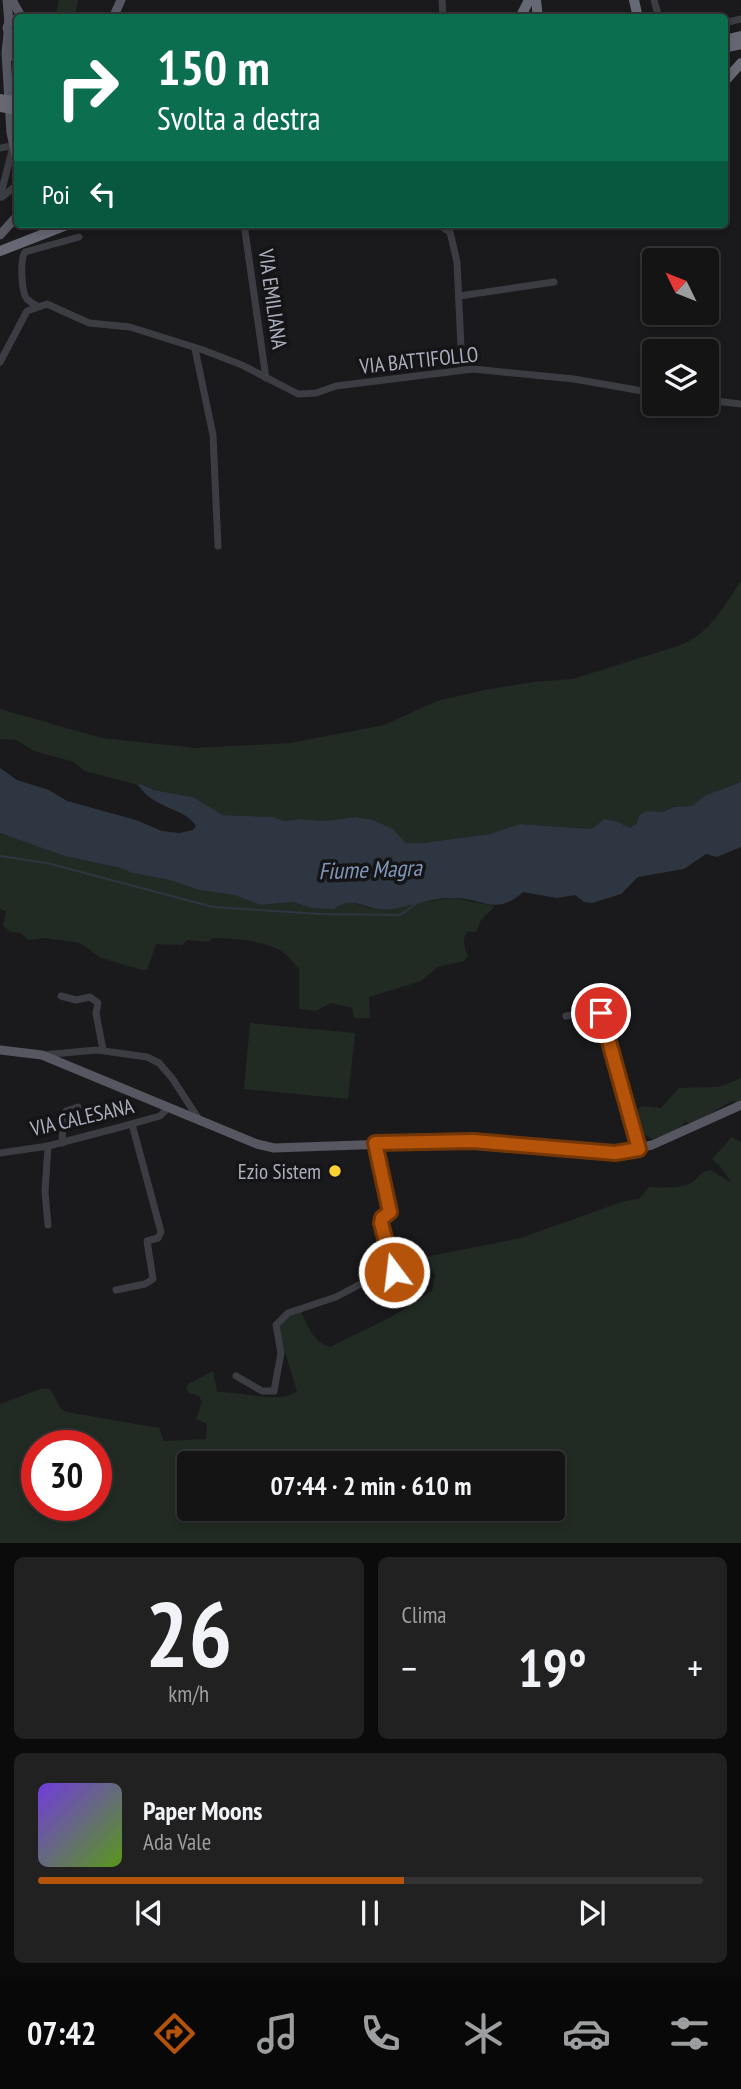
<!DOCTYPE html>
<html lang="it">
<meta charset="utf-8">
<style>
body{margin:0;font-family:"PT Sans Narrow",sans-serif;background:#212122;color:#f1f3f6;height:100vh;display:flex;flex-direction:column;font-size:26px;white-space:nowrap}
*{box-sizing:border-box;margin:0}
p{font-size:23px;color:#9d9ea0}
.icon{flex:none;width:38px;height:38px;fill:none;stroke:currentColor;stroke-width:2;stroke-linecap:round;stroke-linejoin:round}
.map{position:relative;height:1543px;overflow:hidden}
.drawer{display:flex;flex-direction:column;gap:14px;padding:14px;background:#0b0b0c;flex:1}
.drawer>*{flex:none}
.top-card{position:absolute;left:14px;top:14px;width:714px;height:214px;border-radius:7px;box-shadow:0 4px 10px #0003,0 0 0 2px #333334;background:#0b6e4f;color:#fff;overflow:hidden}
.needle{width:46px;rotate:313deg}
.buttons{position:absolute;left:642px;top:248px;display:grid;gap:14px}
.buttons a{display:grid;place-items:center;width:77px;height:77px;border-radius:7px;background:#141415;box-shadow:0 4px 10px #0003,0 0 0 2px #333334;font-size:35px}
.speed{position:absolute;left:21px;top:1430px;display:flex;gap:14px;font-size:35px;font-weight:700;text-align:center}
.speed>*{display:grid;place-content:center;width:91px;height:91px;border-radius:50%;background:#141415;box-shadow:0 4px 10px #0003,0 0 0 2px #333334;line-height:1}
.speed .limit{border:10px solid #d22;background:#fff;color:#111}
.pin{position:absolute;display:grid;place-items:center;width:60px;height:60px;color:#fff;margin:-30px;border:4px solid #fff;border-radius:50%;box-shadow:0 2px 7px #0007}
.me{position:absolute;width:77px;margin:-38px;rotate:345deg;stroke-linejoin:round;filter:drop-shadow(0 0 5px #0008)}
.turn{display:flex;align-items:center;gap:24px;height:147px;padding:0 28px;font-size:32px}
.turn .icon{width:91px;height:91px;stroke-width:2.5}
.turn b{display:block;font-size:49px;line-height:60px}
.then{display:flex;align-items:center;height:66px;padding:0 28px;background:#0003;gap:14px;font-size:26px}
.big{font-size:52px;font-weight:700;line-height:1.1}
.drawer .card{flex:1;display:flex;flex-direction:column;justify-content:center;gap:10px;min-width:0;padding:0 24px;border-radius:10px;background:#212122}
.drawer .dial{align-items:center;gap:0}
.dial b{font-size:91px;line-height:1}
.song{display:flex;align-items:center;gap:21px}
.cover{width:84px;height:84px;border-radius:10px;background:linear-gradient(135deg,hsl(260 70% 55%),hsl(90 70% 35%))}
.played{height:7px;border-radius:4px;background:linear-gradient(90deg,#b45309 55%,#333334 55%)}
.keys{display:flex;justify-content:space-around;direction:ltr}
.heat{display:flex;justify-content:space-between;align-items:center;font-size:38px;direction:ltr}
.drawer .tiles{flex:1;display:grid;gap:14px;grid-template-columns:1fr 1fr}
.card:last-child{grid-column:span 2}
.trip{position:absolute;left:177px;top:1451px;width:388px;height:70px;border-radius:7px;background:#141415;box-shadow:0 4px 10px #0003,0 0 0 2px #333334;font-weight:700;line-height:70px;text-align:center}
.tab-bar{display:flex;height:112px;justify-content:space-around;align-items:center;background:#080808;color:#9d9ea0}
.tab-bar .icon{width:49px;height:49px}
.tab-bar .current{color:#b45309}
.tab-bar b{font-size:32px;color:#f1f3f6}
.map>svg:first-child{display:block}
.green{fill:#212b23;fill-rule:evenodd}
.water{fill:#2e3641}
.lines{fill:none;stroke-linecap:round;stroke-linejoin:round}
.stream{stroke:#2e3641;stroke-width:2}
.minor{stroke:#3c3c43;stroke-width:7}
.major{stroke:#565761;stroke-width:9}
.highway{stroke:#666873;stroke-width:10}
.highway-bridge{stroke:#666873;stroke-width:10}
.route-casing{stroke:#753606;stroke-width:18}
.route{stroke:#b45309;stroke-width:12}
.poi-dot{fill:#fcd332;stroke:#151517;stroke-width:2.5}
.labels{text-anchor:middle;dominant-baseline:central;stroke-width:7;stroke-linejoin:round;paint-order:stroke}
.street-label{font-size:21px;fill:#abaebc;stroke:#151517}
.poi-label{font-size:21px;fill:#abaebc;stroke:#151517;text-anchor:end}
.water-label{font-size:23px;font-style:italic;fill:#8197b9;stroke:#151517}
</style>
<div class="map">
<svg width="741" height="1543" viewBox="0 0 741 1543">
<rect width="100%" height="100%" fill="#1a1a1c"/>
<g class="green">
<polygon points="59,0 78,0 75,17 55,17"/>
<path d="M741,581V782L706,795L692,806L674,807L662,812L646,811L637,823L630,828L616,821L604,819L593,829L520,824L490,834L422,843H406L393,829L373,820L356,817L324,821L300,819L284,821L273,817L223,815L193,797L154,790L140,783L138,785L85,771L74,762L34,751L16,740L0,739V709L102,738L196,748L290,743L384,725L437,701L485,690L534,682L573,679L681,645C711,632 723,607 741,581Z"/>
<path d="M0,833L64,856L121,868L132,873L170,880L199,890L234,895L261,905L293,902L311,908L351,902L370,908L391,909L406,904L453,898L495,906L481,920L476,932L468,931C461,939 465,948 468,956L464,961L438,967L421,981L369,997L370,1018H354L352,1008L331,1003L316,1011L299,1009V969C294,964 290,957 284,953C269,941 232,938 213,938L209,942L187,940L182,945L156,944L147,970H142L101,958L80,943L45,938L28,940L21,933L11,932L3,926L6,911L0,909Z"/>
<polygon points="250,1023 355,1033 348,1099 244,1089"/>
<polygon points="741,1078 741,1101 738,1103 732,1101 691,1125 687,1122 683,1123 683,1128 653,1139 639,1132 633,1133 628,1114 635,1112 642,1106 661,1108 679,1088 719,1087"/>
<path d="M732,1137L741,1142V1543H0V1404L40,1389H50L61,1409L67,1412L159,1428L164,1441L206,1439L207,1424L196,1419L202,1402L199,1396L189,1393L186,1388L188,1384L213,1371L217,1392C242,1391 279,1405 297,1391L278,1330L285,1316L301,1311C308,1326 313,1342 330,1347L391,1317L432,1291L435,1275L425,1257L521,1238L624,1201L639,1199L650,1186C657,1189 684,1188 691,1183C700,1177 698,1173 710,1170L732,1183L719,1165L712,1159ZM37,1446H96V1505H37ZM189,1463H553V1508H189Z"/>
</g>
<path class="water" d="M0,768L17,780L49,790L67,801L136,820L162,831L179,833L193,830L196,826C184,807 155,810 138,785L139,783L154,790L193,797L223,815L273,817L284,821L300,819L324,821L356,817L373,820L393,829L406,843H422L490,834L520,824L592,829L604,819L616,821L630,828L637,823L639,816L646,811L662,812L674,807L692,806L706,795L741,782V847L717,857L706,854L684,869L638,877L621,894L592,903L584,902L575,895L557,898L523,892C496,917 481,897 451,898C431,898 411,906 392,909C369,913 353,893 334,909L311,908L293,902L261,905L234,895L199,890L170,880L132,873L121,868L64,856L0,833Z"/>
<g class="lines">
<polyline class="stream" points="0,856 47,863 213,907 320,914 400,915 419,902"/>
<g class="minor">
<polyline points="442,0 443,18"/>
<polyline points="654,0 659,18"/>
<polyline points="724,23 741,19"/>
<polyline points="0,148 12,146"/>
<polyline points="0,197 13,147"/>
<polyline points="2,197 18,184"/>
<polyline points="244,224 266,378"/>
<polyline points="437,224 450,232 457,262 462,369"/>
<polyline points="459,296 554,282"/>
<path d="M37,306C35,305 29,301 27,299C21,292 20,260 25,252L79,237"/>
<polyline points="195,349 213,435 218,546"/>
<polyline points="0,362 27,311 47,304 89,323 130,327 203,350 242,365 298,394 316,393 336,386 473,369 574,379 654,393"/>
<polyline points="707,400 741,404"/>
<polyline points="61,996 76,1000 90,997 98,1003 96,1013 103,1050"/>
<polyline points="566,1016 592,1011 601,1013 639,1149"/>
<polyline points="42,1055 97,1050 147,1057 159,1063 172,1078 200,1121"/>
<polyline points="62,1143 63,1120 66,1111 78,1107"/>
<polyline points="48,1146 45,1192 48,1225"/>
<polyline points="0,1153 48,1146 117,1128 160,1116 168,1108"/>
<polyline points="116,1290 145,1284 153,1279 147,1241 158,1238 161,1232 132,1124"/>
<polyline points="236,1376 262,1391 274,1391 281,1353 276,1325 288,1313 336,1297 370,1279 394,1272 381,1223 382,1218 390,1212 375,1143"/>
</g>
<g class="major">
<polyline points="7,0 9,22"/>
<polyline points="12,0 22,18"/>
<polyline points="113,18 121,0"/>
<polyline points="8,34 6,53 11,133 18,163"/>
<polyline points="8,58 18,40 9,36 7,28 9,22 18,18"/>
<polyline points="0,235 18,215"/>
<polyline points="0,1050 42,1055 257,1144 274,1148 473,1141 615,1153 652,1145 741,1105"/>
</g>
<g class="highway">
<polyline points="536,0 538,18"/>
<polyline points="634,0 638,18"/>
<polyline points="520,18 529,0"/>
<polyline points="724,40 741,36"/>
<polyline points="724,48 741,44"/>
<polyline points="724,82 741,63"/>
<polyline points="0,251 69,224"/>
</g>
<g class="highway-bridge">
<polyline points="0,99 18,102"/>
<polyline points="0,107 18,110"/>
</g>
</g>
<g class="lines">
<g class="route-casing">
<polyline id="route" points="394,1272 381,1223 382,1218 390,1212 375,1143 473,1141 615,1153 639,1149 601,1013"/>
</g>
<use href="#route" class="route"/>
</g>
<circle class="poi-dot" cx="335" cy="1171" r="7"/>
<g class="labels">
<g class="street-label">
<text transform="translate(273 299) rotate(82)">VIA EMILIANA</text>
<text transform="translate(419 360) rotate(-6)">VIA BATTIFOLLO</text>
<text transform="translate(82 1117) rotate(-13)">VIA CALESANA</text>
</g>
<g class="poi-label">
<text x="321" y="1171">Ezio Sistem</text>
</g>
<g class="water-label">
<text transform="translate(370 869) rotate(-2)">Fiume Magra</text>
</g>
</g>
</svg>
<div class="buttons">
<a><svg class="needle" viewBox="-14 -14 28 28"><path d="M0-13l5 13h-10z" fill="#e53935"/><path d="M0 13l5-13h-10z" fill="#9d9ea0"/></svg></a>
<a><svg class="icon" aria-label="layers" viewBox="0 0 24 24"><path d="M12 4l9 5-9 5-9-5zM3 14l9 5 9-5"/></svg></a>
</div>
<div class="speed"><div class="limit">30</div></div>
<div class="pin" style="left:601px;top:1013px;background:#d93025"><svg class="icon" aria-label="arrive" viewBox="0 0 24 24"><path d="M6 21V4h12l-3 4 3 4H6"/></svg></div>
<svg class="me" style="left:394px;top:1272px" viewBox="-20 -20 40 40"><circle r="17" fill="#b45309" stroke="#fff" stroke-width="3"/><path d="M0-11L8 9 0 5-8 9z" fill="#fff"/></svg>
<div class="trip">07:44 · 2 min · 610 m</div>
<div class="top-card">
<div class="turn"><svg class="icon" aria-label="right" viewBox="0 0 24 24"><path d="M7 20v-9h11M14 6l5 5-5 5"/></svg><div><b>150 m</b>Svolta a destra</div></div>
<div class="then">Poi<svg class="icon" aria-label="left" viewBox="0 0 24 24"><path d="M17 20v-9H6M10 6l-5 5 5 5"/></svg></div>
</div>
</div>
<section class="drawer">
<div class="tiles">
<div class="card dial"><b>26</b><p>km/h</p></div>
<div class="card"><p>Clima</p>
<div class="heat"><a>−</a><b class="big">19°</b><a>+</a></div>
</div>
<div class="card">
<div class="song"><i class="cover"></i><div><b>Paper Moons</b><p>Ada Vale</p></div></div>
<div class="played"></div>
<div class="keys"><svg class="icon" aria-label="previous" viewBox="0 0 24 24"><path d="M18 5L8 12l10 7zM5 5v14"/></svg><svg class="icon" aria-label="pause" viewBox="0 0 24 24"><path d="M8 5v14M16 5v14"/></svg><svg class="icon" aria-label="next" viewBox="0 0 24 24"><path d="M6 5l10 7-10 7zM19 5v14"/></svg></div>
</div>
</div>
</section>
<nav class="tab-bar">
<b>07:42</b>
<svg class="icon current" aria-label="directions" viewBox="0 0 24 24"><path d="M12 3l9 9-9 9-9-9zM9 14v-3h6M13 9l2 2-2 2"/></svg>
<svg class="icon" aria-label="music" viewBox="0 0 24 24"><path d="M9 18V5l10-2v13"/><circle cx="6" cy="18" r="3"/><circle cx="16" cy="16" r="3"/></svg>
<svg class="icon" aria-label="phone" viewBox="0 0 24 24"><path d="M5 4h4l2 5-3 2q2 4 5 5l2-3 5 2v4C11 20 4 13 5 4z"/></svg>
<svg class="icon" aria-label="climate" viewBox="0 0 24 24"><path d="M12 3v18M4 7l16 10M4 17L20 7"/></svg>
<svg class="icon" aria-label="car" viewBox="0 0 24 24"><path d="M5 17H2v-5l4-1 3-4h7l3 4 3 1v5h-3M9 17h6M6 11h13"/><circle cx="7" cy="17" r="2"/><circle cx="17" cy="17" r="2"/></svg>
<svg class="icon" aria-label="filters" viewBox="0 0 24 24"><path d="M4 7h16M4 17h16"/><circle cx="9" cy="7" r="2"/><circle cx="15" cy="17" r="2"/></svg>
</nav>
